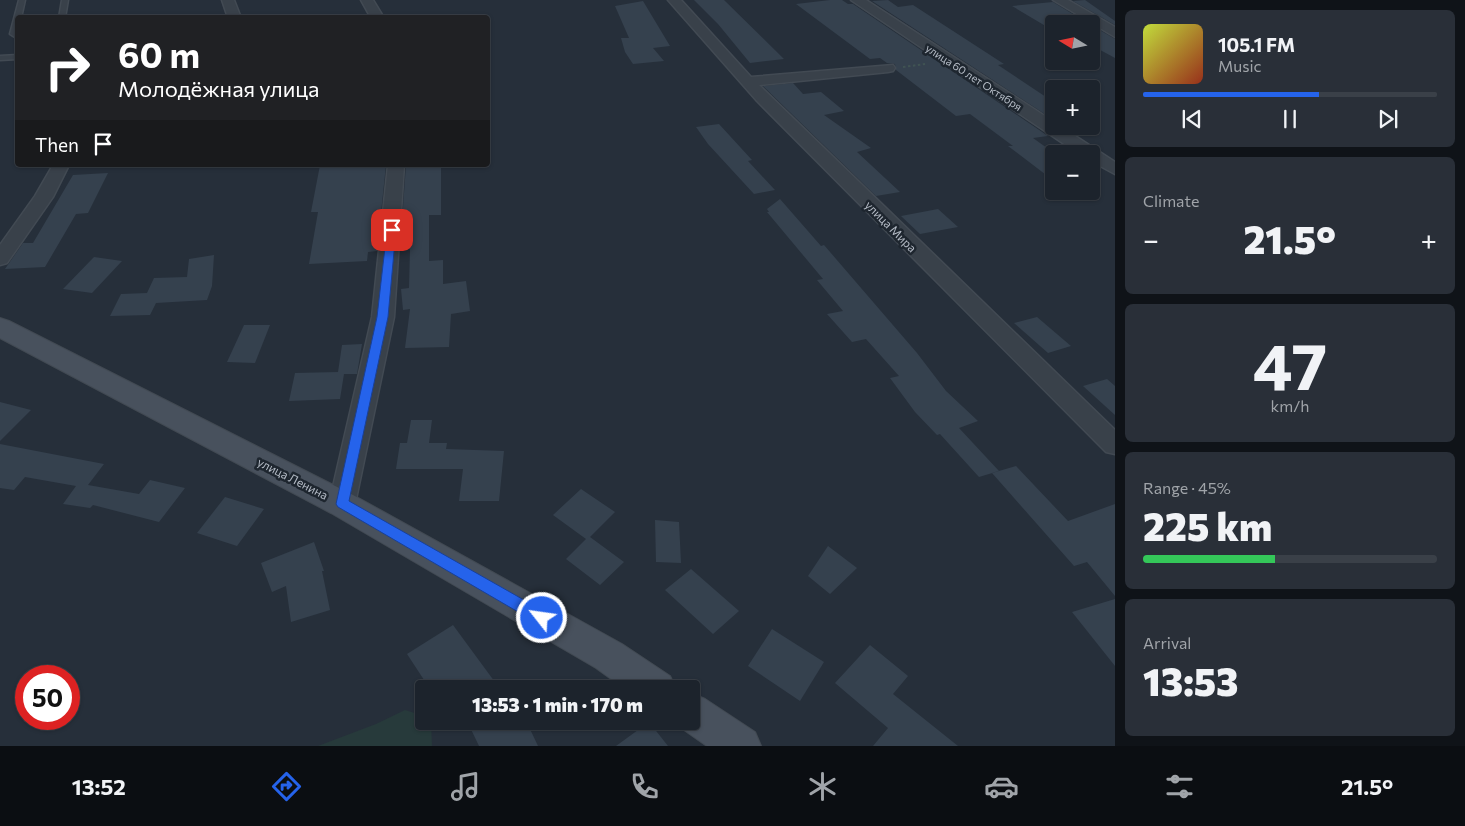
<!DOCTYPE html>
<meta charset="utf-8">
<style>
body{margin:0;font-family:Commissioner,sans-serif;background:#292f38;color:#f1f3f6;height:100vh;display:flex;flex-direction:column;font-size:19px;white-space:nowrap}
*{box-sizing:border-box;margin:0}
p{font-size:16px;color:#a0a4a9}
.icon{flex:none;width:28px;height:28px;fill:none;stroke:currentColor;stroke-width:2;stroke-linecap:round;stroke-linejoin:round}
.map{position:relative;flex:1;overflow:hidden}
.details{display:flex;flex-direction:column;gap:10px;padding:10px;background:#0f1318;width:350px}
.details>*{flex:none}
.banner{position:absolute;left:15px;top:15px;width:475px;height:152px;border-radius:5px;box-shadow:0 1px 4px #0004,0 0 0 1px #3a4048;background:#202124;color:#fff;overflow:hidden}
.needle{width:32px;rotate:280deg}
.buttons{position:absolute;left:1045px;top:15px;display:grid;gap:10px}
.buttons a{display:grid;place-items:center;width:55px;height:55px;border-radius:5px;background:#1c232c;box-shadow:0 1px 4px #0004,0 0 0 1px #3a4048;font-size:25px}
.speed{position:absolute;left:15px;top:665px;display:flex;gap:10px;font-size:25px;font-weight:700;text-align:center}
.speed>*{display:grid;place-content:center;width:65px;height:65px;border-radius:50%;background:#1c232c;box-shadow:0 1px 4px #0004,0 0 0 1px #3a4048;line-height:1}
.speed .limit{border:8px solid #d22;background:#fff;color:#111}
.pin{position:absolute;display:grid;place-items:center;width:42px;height:42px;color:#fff;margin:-21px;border-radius:10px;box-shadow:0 2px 8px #0006}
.me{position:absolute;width:55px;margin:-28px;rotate:300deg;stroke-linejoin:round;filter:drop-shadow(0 0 4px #0008)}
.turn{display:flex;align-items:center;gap:18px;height:105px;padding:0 20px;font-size:22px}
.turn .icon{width:65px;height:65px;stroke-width:2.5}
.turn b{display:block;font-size:35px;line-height:42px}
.then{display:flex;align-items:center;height:48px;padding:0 20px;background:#0003;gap:10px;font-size:19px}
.big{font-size:38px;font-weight:800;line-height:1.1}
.details .widget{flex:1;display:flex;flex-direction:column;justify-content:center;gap:8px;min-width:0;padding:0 18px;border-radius:8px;background:#292f38}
.details .dial{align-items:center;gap:0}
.dial b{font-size:65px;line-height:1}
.song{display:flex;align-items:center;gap:15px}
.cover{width:60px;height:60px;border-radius:8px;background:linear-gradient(135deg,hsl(70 70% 55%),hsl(10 70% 35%))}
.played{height:5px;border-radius:2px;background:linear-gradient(90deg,#2563eb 60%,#3a4048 60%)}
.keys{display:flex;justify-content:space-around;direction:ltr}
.heat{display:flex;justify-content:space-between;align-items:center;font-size:28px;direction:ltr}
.charge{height:8px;border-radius:4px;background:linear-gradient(90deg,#34c759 45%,#3a4048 0)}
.trip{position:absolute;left:415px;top:680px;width:285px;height:50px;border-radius:5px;background:#1c232c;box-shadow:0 1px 4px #0004,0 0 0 1px #3a4048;font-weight:800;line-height:50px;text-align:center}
.tab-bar{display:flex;height:80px;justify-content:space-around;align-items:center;background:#0b0e12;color:#a0a4a9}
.tab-bar .icon{width:35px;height:35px}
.tab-bar .active{color:#2563eb}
.tab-bar b{font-size:22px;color:#f1f3f6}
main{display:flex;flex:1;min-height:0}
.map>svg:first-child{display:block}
.green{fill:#273a3b}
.building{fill:#35414e}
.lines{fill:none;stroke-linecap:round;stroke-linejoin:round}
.service-casing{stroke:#424a53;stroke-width:3}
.minor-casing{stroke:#424a53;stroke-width:3}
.secondary-casing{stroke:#424a53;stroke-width:2}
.path{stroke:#405353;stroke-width:2;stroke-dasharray:2.5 2.5;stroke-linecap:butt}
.service{fill:#39414a;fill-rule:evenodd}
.minor{fill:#39414a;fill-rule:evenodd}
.secondary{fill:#48515d;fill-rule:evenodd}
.route{fill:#2563eb;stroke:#184099}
.labels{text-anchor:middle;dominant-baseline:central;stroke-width:5;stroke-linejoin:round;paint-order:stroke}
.far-street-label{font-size:11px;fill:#b5bcc6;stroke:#1e262f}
.street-label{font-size:12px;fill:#b5bcc6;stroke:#1e262f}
</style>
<main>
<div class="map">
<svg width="1115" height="746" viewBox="0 0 1115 746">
<rect width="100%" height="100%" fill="#262f3a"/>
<polygon class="green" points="405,710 424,716 424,721 431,721 432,746 318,746 376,724"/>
<g class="building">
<polygon points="694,0 724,0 784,59 750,63 718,24"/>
<polygon points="830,0 842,0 848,4 853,4 1048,136 1033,138 1054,153 1054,181 1008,146 1013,146 970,114 956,116 896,70 895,64 887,63 880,58 870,59 796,4"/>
<polygon points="888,0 898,7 913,5 1004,64 998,65 1046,97 1054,95 1054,120 872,1"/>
<polygon points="1085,0 1115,21 1115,25 1073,1"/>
<polygon points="643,1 670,46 653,48 664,61 633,64 625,52 621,38 629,38 615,6"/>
<polygon points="1053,2 1089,24 1054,24 1054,31 1012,6"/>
<polygon points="1091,25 1115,39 1115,58 1091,45"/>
<polygon points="793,83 803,94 821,92 844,111 824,115 871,148 857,152 900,192 876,196 763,86"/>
<polygon points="719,124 752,160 748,161 775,190 754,194 708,144 696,127"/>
<polygon points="320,165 386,165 377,251 368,252 367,261 309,264 318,212 311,212"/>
<polygon points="406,165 441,165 441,215 429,215 429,261 443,260 443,284 466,281 470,311 451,314 449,347 405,348 410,309 403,310 401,289 409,288 410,249 400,250"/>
<polygon points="108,173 88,213 76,214 45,267 5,269 23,243 33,243 73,175"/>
<polygon points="780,199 821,246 824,245 917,353 946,391 978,421 959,428 999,471 979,477 940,434 937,435 915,412 890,378 899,376 866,339 852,342 827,314 843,311 817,280 823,279 767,212 769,212 767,209"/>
<polygon points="938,209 958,227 920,234 901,216"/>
<polygon points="214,255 212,286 207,300 156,303 150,315 110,316 121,294 147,293 154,278 187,277 189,259"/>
<polygon points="94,257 122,261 92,293 63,289"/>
<polygon points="1037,317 1071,346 1048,353 1014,323"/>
<polygon points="244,325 270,325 255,363 227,362"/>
<polygon points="362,344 357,374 344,374 340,399 289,401 295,373 338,372 342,345"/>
<polygon points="1107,379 1115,386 1115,415 1083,386"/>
<polygon points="0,402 31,410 0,441"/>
<polygon points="411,420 432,420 429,443 447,443 446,449 504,451 499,501 459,501 463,469 396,469 400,443 407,443"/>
<polygon points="0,444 104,464 88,485 139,494 150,480 185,488 159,522 93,505 90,508 63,504 76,486 25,477 14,490 0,488"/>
<polygon points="1016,466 1068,521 1115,504 1115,596 1087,562 1074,566 992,473"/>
<polygon points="581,489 615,512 590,537 624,562 600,585 566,559 586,539 553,515"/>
<polygon points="225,497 264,509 237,546 197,533"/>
<polygon points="655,520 679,522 681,563 656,562"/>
<polygon points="314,542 324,571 322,571 330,610 291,622 286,586 272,592 261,563"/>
<polygon points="828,546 857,568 830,594 808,576"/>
<polygon points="691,569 739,611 713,634 665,590"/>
<polygon points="1115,599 1115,666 1072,612"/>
<polygon points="453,625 500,689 430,689 407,654"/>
<polygon points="772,629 824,662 800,701 748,666"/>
<polygon points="870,645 908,676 893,694 958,746 873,746 888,728 835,683"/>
<polygon points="467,721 540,721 529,727 538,746 479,746"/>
<polygon points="649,722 668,746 616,746"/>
</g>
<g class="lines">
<g class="service-casing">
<g id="service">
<polygon points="19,0 25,0 21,18 18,18 18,39 10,34"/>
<polygon points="62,0 68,0 65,18 59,18"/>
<polygon points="18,55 18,59 0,60 0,56"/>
</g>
</g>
<g class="minor-casing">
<g id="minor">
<polygon points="222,0 234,0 241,18 228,18"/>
<polygon points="361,0 373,0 384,18 371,18"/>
<polygon points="668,0 681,0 751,77 893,65 895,68 893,71 888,72 759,85 1115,430 1115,454 1106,452 757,101"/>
<polygon points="851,0 866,0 1054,122 1054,126 1060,126 1115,162 1115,174 1091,161 1091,154 1079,154"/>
<polygon points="1053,0 1068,0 1115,27 1115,37"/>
<polygon points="53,165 69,165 53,197 7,263 0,265 0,245 35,196"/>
<polygon points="388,165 404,165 394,317 355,504 351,511 342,514 333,511 329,504 372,317"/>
</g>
</g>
<g class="secondary-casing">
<g id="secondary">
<polygon points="0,318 9,321 353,495 622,644 670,676 676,689 625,689 596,668 331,513 0,338"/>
<polygon points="691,693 705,699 755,732 761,746 707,746 677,725 676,721 691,721"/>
</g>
</g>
<polyline class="path" points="903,67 925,64"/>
<use href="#service" class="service"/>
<use href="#minor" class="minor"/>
<use href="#secondary" class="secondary"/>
</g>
<polygon class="route" points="392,227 396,230 388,317 349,501 547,613 550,618 547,623 542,624 537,623 338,507 336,504 377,317 387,230"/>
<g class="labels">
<g class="far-street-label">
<text transform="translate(974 77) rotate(33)">улица 60 лет Октября</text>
</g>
<g class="street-label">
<text transform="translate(891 226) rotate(45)">улица Мира</text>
<text transform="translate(293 478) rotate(27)">улица Ленина</text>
</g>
</g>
</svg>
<div class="buttons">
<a><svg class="needle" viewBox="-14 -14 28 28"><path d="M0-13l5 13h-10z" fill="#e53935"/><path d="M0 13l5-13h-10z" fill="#a0a4a9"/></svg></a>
<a>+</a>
<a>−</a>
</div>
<div class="speed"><div class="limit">50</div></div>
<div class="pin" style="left:392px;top:230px;background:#d93025"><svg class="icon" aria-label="arrive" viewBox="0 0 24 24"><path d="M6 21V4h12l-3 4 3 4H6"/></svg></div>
<svg class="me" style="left:542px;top:618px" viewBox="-20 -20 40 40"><circle r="17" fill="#2563eb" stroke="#fff" stroke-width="3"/><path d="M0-11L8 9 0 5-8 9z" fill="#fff"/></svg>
<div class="trip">13:53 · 1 min · 170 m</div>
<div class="banner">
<div class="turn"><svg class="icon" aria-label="right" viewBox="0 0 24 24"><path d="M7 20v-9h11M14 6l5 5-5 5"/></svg><div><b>60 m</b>Молодёжная улица</div></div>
<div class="then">Then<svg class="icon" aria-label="arrive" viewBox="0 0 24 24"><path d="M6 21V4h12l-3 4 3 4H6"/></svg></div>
</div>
</div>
<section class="details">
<div class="widget">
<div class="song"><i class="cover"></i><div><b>105.1 FM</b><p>Music</p></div></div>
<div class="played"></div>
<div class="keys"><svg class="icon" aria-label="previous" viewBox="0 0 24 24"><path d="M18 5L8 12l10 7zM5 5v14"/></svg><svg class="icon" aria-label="pause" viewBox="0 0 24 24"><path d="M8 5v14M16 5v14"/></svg><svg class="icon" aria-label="next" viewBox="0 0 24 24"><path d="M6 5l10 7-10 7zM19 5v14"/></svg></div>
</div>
<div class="widget"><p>Climate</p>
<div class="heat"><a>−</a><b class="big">21.5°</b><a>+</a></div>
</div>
<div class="widget dial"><b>47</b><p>km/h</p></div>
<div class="widget"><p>Range · 45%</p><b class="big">225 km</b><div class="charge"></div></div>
<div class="widget"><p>Arrival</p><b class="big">13:53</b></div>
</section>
</main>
<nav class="tab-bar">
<b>13:52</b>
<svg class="icon active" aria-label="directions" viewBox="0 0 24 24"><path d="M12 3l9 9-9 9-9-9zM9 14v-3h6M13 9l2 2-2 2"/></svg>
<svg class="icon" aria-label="music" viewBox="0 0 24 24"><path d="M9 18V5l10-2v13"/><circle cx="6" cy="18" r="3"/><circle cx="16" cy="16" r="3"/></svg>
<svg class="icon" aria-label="phone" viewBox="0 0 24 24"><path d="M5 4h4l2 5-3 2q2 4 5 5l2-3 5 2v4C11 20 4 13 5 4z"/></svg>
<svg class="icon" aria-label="climate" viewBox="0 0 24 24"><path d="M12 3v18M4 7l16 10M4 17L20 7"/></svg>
<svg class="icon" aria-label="car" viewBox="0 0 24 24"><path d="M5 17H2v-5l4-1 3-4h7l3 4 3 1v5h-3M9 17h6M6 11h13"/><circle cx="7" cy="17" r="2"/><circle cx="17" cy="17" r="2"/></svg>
<svg class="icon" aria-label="filters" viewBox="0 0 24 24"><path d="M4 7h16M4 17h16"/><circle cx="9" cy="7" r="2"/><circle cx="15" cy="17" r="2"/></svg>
<b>21.5°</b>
</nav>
